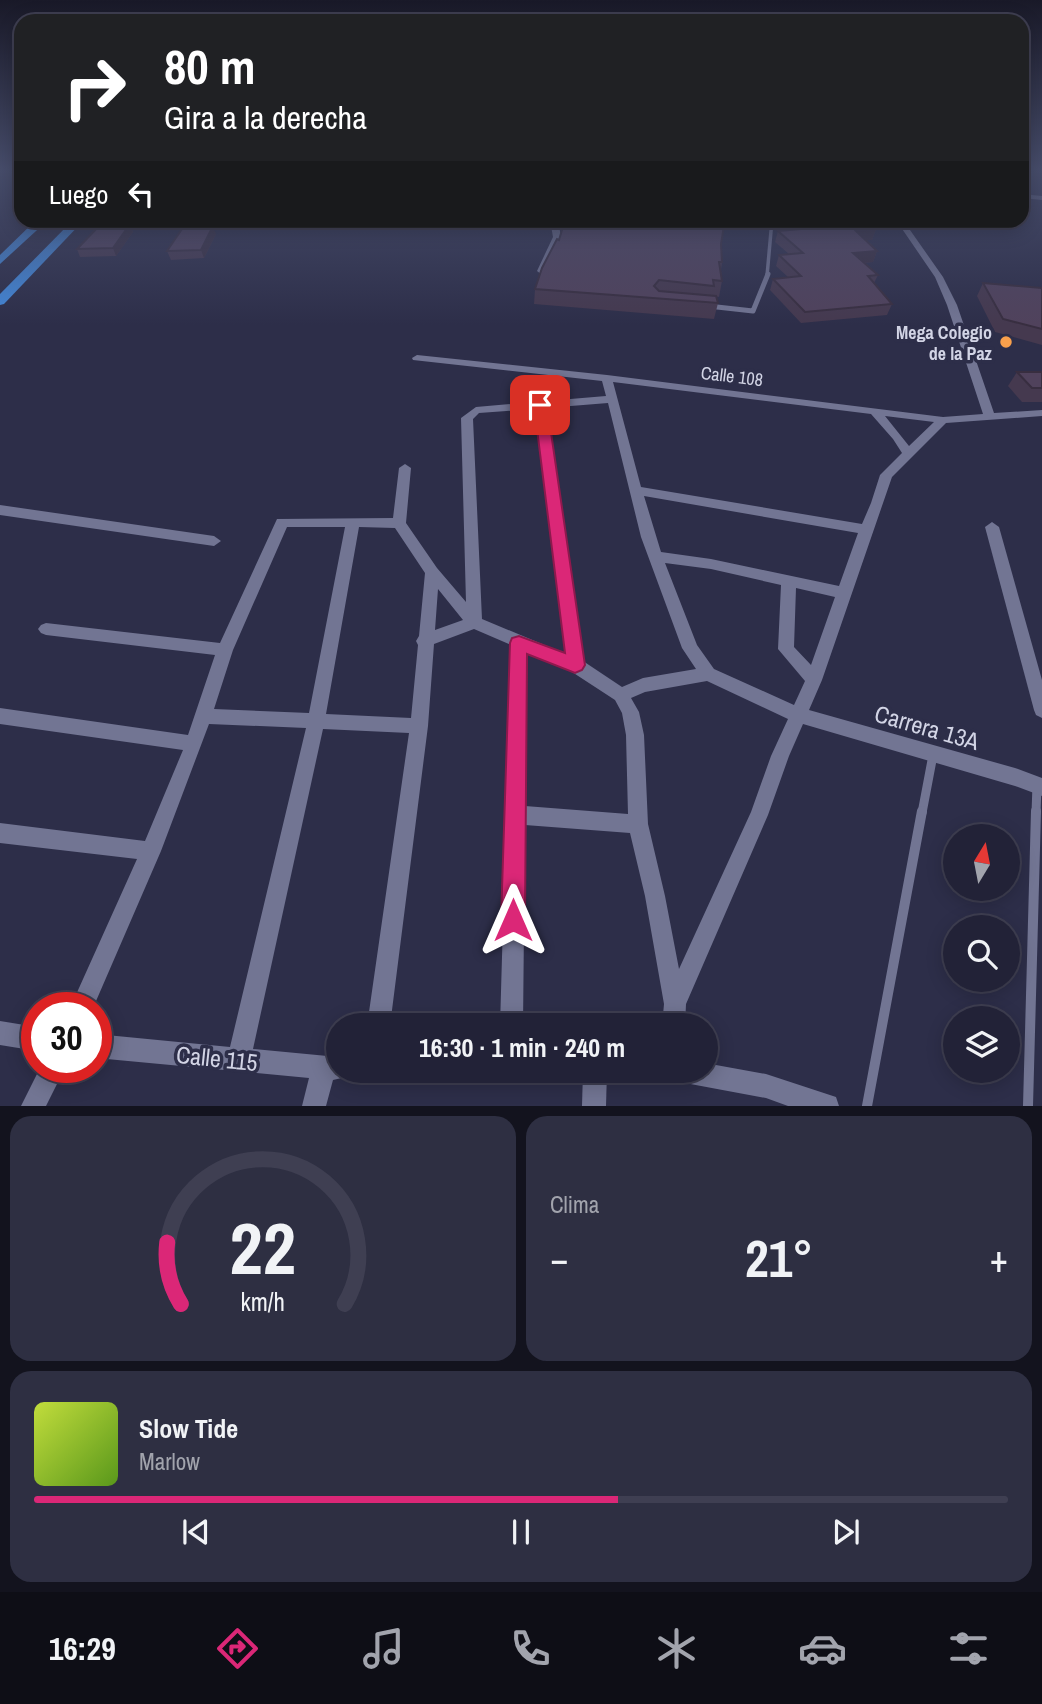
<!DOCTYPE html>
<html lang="es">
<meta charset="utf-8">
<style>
body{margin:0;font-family:"Archivo Narrow",sans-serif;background:#2e2f42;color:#f1f3f6;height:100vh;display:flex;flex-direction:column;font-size:26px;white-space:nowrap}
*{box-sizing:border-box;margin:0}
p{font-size:23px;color:#a2a4ad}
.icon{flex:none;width:38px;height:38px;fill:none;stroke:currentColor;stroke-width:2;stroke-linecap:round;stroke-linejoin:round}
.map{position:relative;height:1106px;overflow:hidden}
.drawer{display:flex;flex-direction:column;gap:10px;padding:10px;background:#13131e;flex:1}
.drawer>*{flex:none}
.guide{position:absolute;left:14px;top:14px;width:1015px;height:214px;border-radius:21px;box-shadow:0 4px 18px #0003,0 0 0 2px #3f3f52;background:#202124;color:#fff;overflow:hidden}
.needle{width:46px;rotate:10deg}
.fabs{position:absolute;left:943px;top:824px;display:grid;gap:14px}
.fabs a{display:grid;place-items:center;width:77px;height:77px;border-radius:50%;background:#222237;box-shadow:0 4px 18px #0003,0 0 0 2px #3f3f52;font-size:35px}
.speed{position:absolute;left:21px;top:992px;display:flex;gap:14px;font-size:35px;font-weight:700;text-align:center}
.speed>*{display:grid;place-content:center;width:91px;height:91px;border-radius:50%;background:#222237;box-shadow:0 4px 18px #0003,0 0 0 2px #3f3f52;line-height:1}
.speed .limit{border:10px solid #d22;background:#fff;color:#111}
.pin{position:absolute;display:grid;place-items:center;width:60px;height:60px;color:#fff;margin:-30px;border-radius:14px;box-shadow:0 4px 10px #0006}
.me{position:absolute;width:77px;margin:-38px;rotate:0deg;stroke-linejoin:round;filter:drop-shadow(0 0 5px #0008)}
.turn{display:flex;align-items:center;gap:24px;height:147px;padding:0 35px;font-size:32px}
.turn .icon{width:91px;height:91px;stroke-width:2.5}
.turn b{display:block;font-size:49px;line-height:60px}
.then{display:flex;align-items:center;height:66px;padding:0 35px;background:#0003;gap:14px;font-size:26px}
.big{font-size:52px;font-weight:700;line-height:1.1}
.drawer .tile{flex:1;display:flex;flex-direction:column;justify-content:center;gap:10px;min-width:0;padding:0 24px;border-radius:21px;background:#2e2f42}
.drawer .dial{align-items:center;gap:0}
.dial svg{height:182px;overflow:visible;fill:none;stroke:#3f3f52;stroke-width:7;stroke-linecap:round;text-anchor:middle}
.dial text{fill:#f1f3f6;stroke:none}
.song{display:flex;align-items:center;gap:21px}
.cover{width:84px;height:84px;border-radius:10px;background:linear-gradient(135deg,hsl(70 70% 55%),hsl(90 70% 35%))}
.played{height:7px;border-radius:4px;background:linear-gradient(90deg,#db2777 60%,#3f3f52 60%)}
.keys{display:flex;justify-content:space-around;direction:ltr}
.heat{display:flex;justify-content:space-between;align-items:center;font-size:38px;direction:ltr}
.drawer .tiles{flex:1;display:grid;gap:10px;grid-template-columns:1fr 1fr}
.tile:last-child{grid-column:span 2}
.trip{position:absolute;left:326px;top:1013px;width:392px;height:70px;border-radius:35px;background:#222237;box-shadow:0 4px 18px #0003,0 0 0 2px #3f3f52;font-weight:700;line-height:70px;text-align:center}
.menu{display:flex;height:112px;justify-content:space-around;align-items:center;background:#0e0e16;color:#a2a4ad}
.menu .icon{width:49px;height:49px}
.menu .selected{color:#db2777}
.menu b{font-size:32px;color:#f1f3f6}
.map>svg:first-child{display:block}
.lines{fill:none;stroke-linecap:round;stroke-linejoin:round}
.service-far3{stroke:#727593;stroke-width:3.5}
.service-far2{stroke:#727593;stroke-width:5}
.service-far1{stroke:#727593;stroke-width:9}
.service{stroke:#727593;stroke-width:10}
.minor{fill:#727593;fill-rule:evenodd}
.trunk{fill:#4388da;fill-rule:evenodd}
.wall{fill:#45394f}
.shaded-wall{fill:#382e40}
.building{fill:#50425c;stroke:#382e40;stroke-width:2}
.route{fill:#db2777;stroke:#8e194d;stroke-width:2}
.poi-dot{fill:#f9a04c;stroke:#2d2e49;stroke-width:2.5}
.labels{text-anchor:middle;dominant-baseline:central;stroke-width:7;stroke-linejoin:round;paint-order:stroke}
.far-poi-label{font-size:18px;font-weight:bold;fill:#d2d4e5;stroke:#2d2e49;text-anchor:end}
.far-street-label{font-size:18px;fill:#d2d4e5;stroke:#2d2e49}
.near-street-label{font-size:24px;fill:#d2d4e5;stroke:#2d2e49}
</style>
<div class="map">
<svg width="1042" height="1106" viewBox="0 0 1042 1106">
<rect width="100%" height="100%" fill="#2d2e49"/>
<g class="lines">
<polyline class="service-far3" points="767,276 772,220"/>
<polyline class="service-far2" points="708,306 753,311 768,274"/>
<g class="service-far1">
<polyline points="922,813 933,755"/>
<polyline points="1036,813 1037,785"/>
</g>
<g class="service">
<polyline points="867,1106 922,811"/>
<polyline points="1028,1106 1036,811"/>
</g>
<g class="minor">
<polygon points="1022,194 1042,196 1042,200 1022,198"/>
<polygon points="550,220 558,220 561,237 545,271 541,274 537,271 553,237"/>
<path d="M896,220H903L943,277L957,305L994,413L1042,410V416L946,423L892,477L822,680L809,710L1015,768L1042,778V796L1015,786L803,724L789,756L768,815L686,1004L685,1026H662L664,1004L645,896L630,833L525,825L523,1026H500L511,645L474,629L434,644L428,726L390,1026H367L409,733L323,729L253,1049L338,1057V1071H349L346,1077L333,1080L326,1106H302L309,1078L96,1058V1034L230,1047L306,728L209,724L161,851L93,1008H70L137,859L0,843V823L145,841L183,750L0,724V708L188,735L215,655L46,635L41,633L38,629L41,625L46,623L220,643L277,519L393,518L399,468L405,464L411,468L406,523L437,568L466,602L461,418L476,407L606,396L602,381L413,360L412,358L417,355L607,375L943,417L983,414L947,305L935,277ZM613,382L871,414L893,439L902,453L880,475L871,503L862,524L641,487ZM608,403L641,537L682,648L696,669L643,678L622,687L583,661L546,408ZM535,409L566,654L482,619L473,419L479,413ZM885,416L934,422L909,446ZM644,496L858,533L839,586L711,559L661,552ZM287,527H345L309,713L214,709L233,650ZM359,527L395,528L425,573L419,636L416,641L418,645L411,718L326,714ZM665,563L711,569L781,585L778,649L805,681L794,705L714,669L697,645ZM796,588L835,597L811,665L794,647ZM438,589L463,620L435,630ZM527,651L569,670L615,700L622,713L626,735L628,814L525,806ZM707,681L788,719L771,756L751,812L679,969L665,896L648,824L644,735L639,712L631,698L645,692Z"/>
<polygon points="0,505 214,536 221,541 214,546 0,515"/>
<polygon points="992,522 999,527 1042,680 1042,718 1036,715 1034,710 985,527"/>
<polygon points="0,1021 37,1027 37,1051 0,1045"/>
<polygon points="705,1063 766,1074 836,1097 839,1106 788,1106 766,1098 685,1083 677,1079 673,1071 705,1071"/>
<polygon points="40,1068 65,1068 46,1106 21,1106"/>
<polygon points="583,1071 607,1071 606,1106 582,1106"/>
</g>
<g class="trunk">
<polygon points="36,220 48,220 0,264 0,255"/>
<polygon points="73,220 84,220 4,304 0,305 0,294"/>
</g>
</g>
<g class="wall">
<polygon points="561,220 725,220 721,244 722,262 721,270 722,281 719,297 713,296 718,303 714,319 534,304 535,289 559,240 563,226 562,226"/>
<polygon points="778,220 867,220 865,221 876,229 872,240 866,240 877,251 873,262 864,263 878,275 874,283 892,304 887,315 801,323 770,290 773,279 788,277 776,266 779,255 789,254 775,242 778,231 787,230 777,223"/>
<polygon points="130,224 133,232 116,256 80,257 77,249"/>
<polygon points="216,234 204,258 171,260 167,251"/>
<polygon points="983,283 1042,288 1042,345 995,332 977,296"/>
<polygon points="1017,372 1042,372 1042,402 1022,402 1008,386"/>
</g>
<g class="shaded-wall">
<polygon points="130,224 133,232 116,256 113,248"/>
<polygon points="213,226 216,234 204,258 201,250"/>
<polygon points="876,229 872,240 853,241 856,231"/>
<polygon points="877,251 873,262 849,264 853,253"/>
</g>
<g class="building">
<polygon points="565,220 725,220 721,244 722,262 719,262 722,281 713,280 714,286 659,280 654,286 659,291 716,296 718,303 535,289 542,268 557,239 559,240"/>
<polygon points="790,220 865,220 876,229 856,231 877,251 853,253 878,275 868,276 892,304 805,312 773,279 801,276 779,255 803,253 778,231 802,229"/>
<polygon points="130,224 113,248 77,249 100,225"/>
<polygon points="184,226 213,226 201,250 167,251"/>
<polygon points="983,283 1042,288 1042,329 1003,319"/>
<polygon points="1017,372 1042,372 1042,388 1032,388"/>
</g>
<linearGradient id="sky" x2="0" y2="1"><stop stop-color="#191928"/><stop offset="0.52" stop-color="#464c6a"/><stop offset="1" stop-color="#464c6a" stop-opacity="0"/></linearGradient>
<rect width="1042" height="325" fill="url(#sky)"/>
<polygon class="route" points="540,401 547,405 585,665 582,670 575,673 527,654 525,920 521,929 513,932 504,929 501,920 510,643 512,638 519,636 565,653 534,405"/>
<circle class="poi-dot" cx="1006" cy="342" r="7"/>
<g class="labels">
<g class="far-poi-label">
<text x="992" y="332">Mega Colegio<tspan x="992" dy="21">de la Paz</tspan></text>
</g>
<g class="far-street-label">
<text transform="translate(732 376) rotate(7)">Calle 108</text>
</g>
<g class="near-street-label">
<text transform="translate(927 727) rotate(16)">Carrera 13A</text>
<text transform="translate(217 1058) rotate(6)">Calle 115</text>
</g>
</g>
</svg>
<div class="fabs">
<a><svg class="needle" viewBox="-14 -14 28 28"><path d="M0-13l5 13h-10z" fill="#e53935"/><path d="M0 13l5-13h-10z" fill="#a2a4ad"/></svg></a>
<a><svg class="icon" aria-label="search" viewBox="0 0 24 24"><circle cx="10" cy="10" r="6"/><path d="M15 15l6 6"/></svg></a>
<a><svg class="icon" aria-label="layers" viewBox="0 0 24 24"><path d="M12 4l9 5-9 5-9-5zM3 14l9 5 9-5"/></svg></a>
</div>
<div class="speed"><div class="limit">30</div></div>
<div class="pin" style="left:540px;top:405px;background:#d93025"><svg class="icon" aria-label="arrive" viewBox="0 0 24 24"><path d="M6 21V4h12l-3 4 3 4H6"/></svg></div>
<svg class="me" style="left:513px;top:920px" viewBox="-20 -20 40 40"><path d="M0-17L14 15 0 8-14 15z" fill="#db2777" stroke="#fff" stroke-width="4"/></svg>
<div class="trip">16:30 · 1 min · 240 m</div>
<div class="guide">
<div class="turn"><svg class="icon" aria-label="right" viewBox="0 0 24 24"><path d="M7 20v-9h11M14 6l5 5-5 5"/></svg><div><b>80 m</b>Gira a la derecha</div></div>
<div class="then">Luego<svg class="icon" aria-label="left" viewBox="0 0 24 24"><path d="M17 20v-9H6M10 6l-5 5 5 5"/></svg></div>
</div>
</div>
<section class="drawer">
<div class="tiles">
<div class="tile dial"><svg viewBox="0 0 100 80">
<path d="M14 69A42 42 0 1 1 86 69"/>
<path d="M14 69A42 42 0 0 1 8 42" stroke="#db2777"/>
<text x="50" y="56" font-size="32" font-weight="700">22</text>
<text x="50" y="72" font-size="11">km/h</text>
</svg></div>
<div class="tile"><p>Clima</p>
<div class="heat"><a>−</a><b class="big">21°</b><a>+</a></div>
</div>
<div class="tile">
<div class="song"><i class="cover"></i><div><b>Slow Tide</b><p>Marlow</p></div></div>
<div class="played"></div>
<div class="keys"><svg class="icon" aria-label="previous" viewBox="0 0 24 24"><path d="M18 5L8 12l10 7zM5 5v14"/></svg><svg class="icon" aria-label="pause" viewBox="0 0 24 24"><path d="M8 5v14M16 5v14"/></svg><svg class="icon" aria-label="next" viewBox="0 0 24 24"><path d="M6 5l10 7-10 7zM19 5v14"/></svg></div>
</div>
</div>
</section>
<nav class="menu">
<b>16:29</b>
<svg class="icon selected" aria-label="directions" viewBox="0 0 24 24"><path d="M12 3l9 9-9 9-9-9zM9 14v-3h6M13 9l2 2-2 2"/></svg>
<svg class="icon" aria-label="music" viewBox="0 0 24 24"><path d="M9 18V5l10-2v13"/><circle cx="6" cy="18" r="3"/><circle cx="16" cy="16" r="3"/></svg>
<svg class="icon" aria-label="phone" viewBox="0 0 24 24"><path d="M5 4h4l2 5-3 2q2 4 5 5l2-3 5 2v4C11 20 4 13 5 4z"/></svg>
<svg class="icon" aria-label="climate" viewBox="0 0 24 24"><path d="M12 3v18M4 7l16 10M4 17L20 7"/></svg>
<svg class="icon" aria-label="car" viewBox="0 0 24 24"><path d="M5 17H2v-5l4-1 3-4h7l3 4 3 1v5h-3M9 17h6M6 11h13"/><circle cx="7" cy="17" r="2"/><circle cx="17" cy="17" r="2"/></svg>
<svg class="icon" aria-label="filters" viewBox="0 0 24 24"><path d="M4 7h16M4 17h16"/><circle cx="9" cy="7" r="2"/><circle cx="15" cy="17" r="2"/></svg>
</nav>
